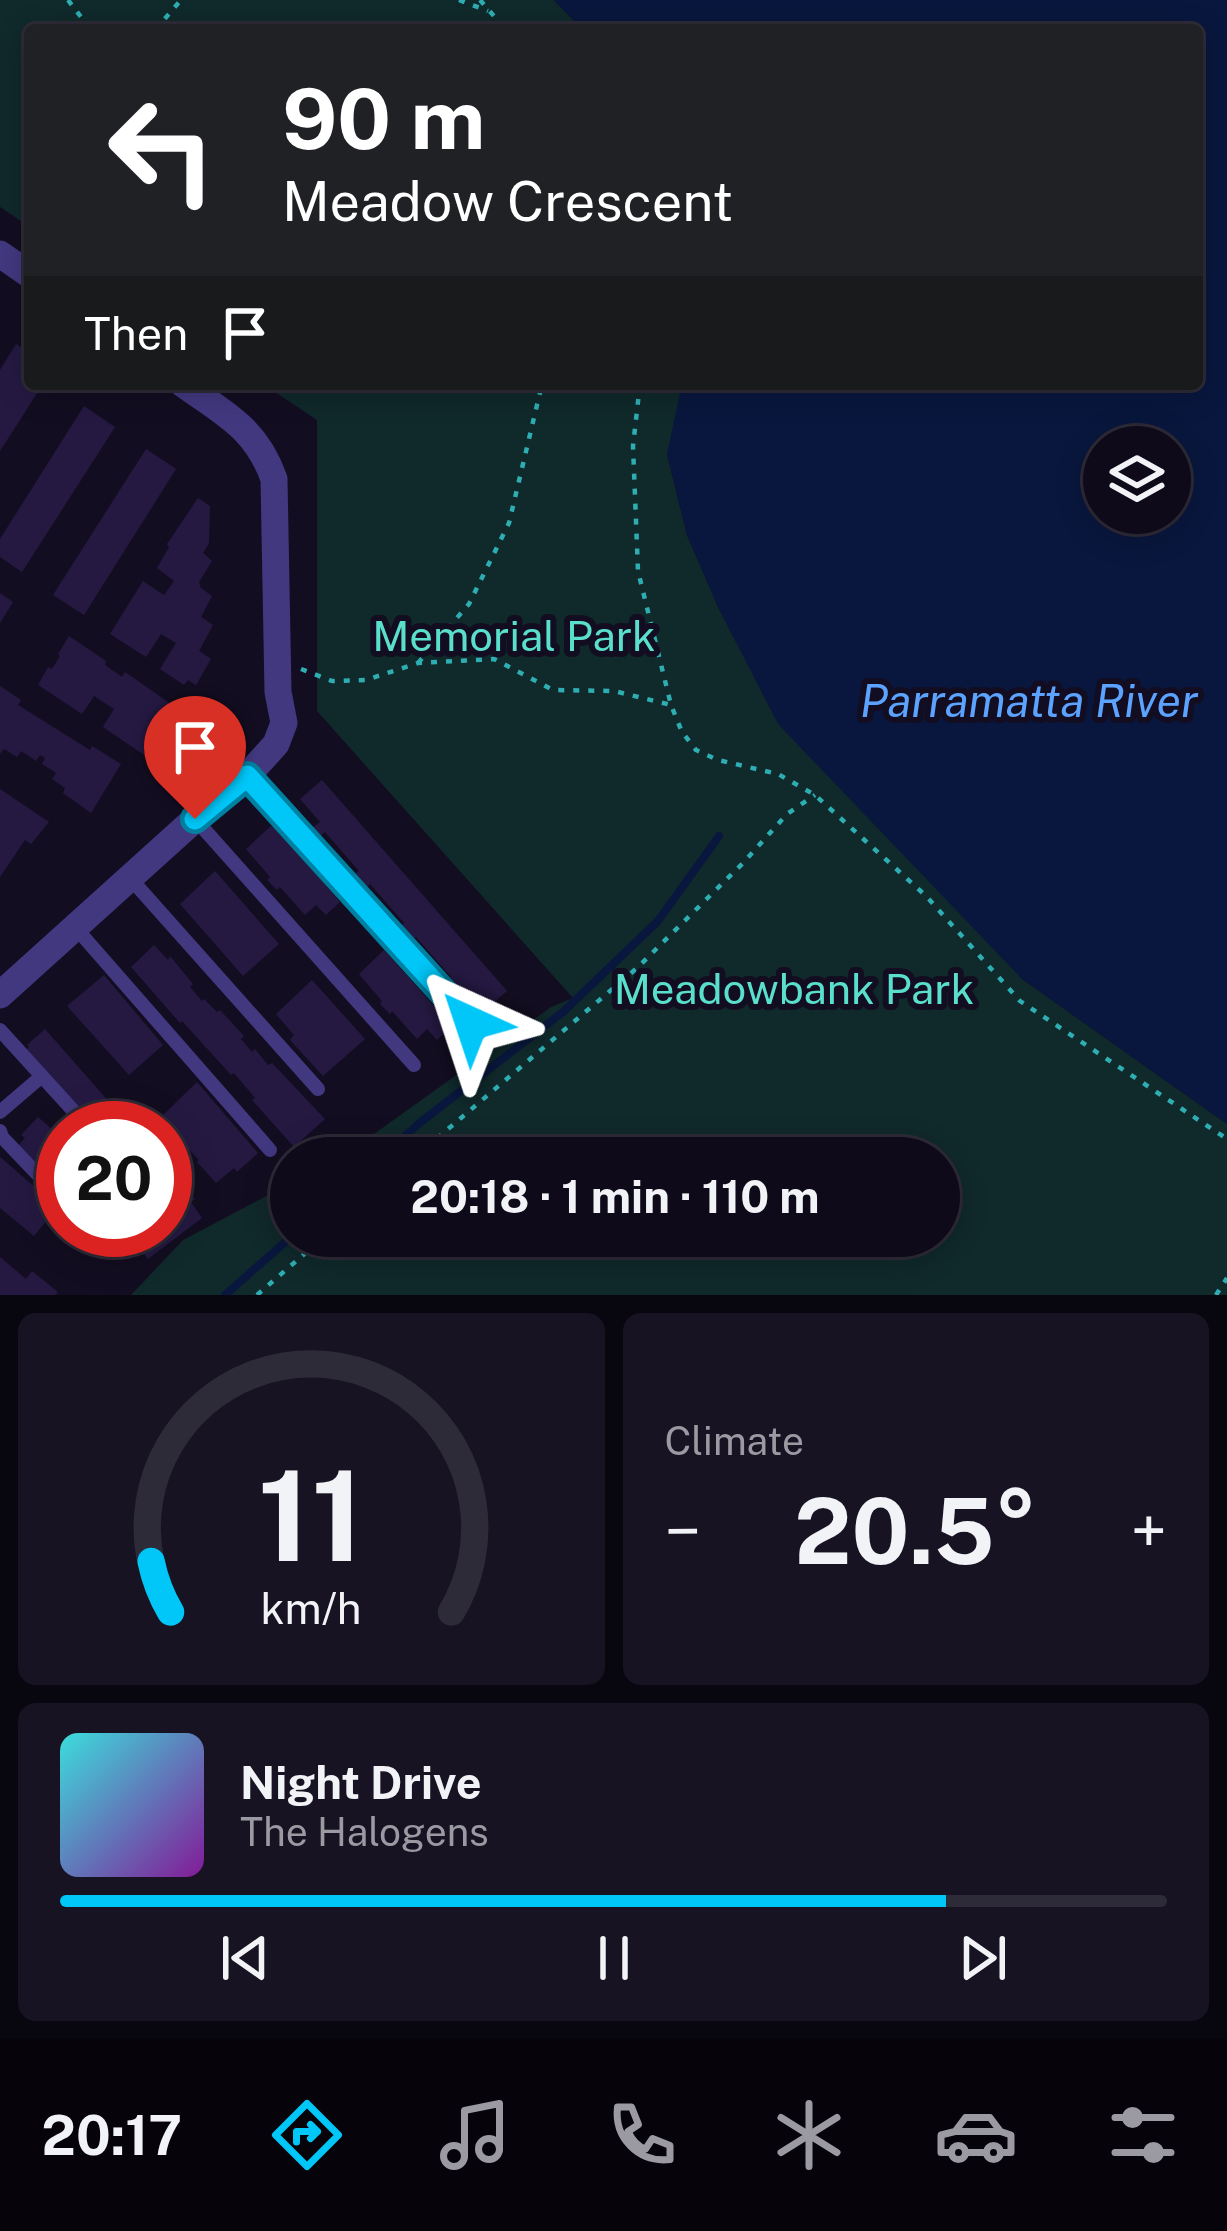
<!DOCTYPE html>
<meta charset="utf-8">
<style>
body{margin:0;font-family:"Public Sans",sans-serif;background:#171322;color:#f1f3f6;height:100vh;display:flex;flex-direction:column;font-size:45px;white-space:nowrap}
*{box-sizing:border-box;margin:0}
p{font-size:39px;color:#9b9aa2}
.icon{flex:none;width:66px;height:66px;fill:none;stroke:currentColor;stroke-width:2;stroke-linecap:round;stroke-linejoin:round}
.map{position:relative;height:1295px;overflow:hidden}
.sheet{display:flex;flex-direction:column;gap:18px;padding:18px;background:#08060e;flex:1}
.sheet>*{flex:none}
.banner{position:absolute;left:24px;top:24px;width:1179px;height:366px;border-radius:12px;box-shadow:0 6px 30px #0003,0 0 0 3px #2e2b38;background:#202124;color:#fff;overflow:hidden}
.buttons{position:absolute;left:1083px;top:426px;display:grid;gap:24px}
.buttons a{display:grid;place-items:center;width:108px;height:108px;border-radius:50%;background:#0e0a19;box-shadow:0 6px 30px #0003,0 0 0 3px #2e2b38;font-size:60px}
.speed{position:absolute;left:36px;top:1101px;display:flex;gap:24px;font-size:60px;font-weight:700;text-align:center}
.speed>*{display:grid;place-content:center;width:156px;height:156px;border-radius:50%;background:#0e0a19;box-shadow:0 6px 30px #0003,0 0 0 3px #2e2b38;line-height:1}
.speed .limit{border:18px solid #d22;background:#fff;color:#111}
.pin{position:absolute;display:grid;place-items:center;width:102px;height:102px;color:#fff;margin:-123px -51px;border-radius:50% 50% 50% 0;rotate:-45deg;box-shadow:0 0 12px #0007}
.pin .icon{rotate:45deg}
.me{position:absolute;width:132px;margin:-66px;rotate:318deg;stroke-linejoin:round;filter:drop-shadow(0 0 9px #0008)}
.turn{display:flex;align-items:center;gap:42px;height:252px;padding:0 60px;font-size:54px}
.turn .icon{width:156px;height:156px;stroke-width:2.5}
.turn b{display:block;font-size:84px;line-height:102px}
.then{display:flex;align-items:center;height:114px;padding:0 60px;background:#0003;gap:24px;font-size:45px}
.big{font-size:90px;font-weight:700;line-height:1.1}
.sheet .tile{flex:1;display:flex;flex-direction:column;justify-content:center;gap:18px;min-width:0;padding:0 42px;border-radius:18px;background:#171322}
.sheet .dial{align-items:center;gap:0}
.dial svg{height:312px;overflow:visible;fill:none;stroke:#2e2b38;stroke-width:7;stroke-linecap:round;text-anchor:middle}
.dial text{fill:#f1f3f6;stroke:none}
.song{display:flex;align-items:center;gap:36px}
.cover{width:144px;height:144px;border-radius:18px;background:linear-gradient(135deg,hsl(180 70% 55%),hsl(290 70% 35%))}
.played{height:12px;border-radius:6px;background:linear-gradient(90deg,#00c7f8 80%,#2e2b38 80%)}
.keys{display:flex;justify-content:space-around;direction:ltr}
.heat{display:flex;justify-content:space-between;align-items:center;font-size:66px;direction:ltr}
.sheet .tiles{flex:1;display:grid;gap:18px;grid-template-columns:1fr 1fr}
.tile:last-child{grid-column:span 2}
.trip{position:absolute;left:270px;top:1137px;width:690px;height:120px;border-radius:60px;background:#0e0a19;box-shadow:0 6px 30px #0003,0 0 0 3px #2e2b38;font-weight:700;line-height:120px;text-align:center}
.dock{display:flex;height:192px;justify-content:space-around;align-items:center;background:#06040a;color:#9b9aa2}
.dock .icon{width:84px;height:84px}
.dock .on{color:#00c7f8}
.dock b{font-size:54px;color:#f1f3f6}
.map>svg:first-child{display:block}
.green{fill:#10292b;fill-rule:evenodd}
.water{fill:#09173e;fill-rule:evenodd}
.lines{fill:none;stroke-linecap:round;stroke-linejoin:round}
.stream{stroke:#09173e;stroke-width:8}
.building{fill:#251942}
.path{stroke:#2eaeb3;stroke-width:4.5;stroke-dasharray:6 9;stroke-linecap:butt}
.lane{stroke:#423880;stroke-width:14}
.street{stroke:#423880;stroke-width:27}
.route-casing{stroke:#0081a1;stroke-width:30}
.route{stroke:#00c7f8;stroke-width:21}
.labels{text-anchor:middle;dominant-baseline:central;stroke-width:12;stroke-linejoin:round;paint-order:stroke}
.park-label{font-size:42px;fill:#59dfcb;stroke:#130d21}
.water-label{font-size:45px;font-style:italic;fill:#5ba3ff;stroke:#130d21}
</style>
<div class="map">
<svg width="1227" height="1295" viewBox="0 0 1227 1295">
<rect width="100%" height="100%" fill="#130d21"/>
<g class="green">
<polygon points="0,0 554,0 583,30 30,30 30,227 0,207"/>
<path d="M263,384H682L681,388L684,384L1022,979L1227,1124V1295H131L183,1240L291,1183V1236H939V1158H334L367,1139L551,1007L573,998L317,711V420ZM667,454L755,677L719,609L687,535Z"/>
</g>
<path class="water" d="M554,0H1227V1124L1022,979L778,724L719,609L687,535L667,454L682,384H1197V30H583ZM1104,447H1170V513H1104Z"/>
<g class="lines">
<g class="stream">
<polyline points="380,1158 422,1121 563,1012 658,921 719,836"/>
<polyline points="225,1295 292,1236"/>
</g>
</g>
<g class="building">
<polygon points="16,344 30,353 30,384 43,384 0,451 0,370"/>
<polygon points="84,406 115,427 22,572 0,557 0,539"/>
<polygon points="146,449 176,469 84,615 53,595"/>
<polygon points="198,498 210,506 209,543 203,553 212,561 199,582 201,588 212,596 201,617 213,625 199,651 211,659 196,685 188,680 184,685 160,669 176,643 161,634 146,657 110,634 143,581 164,595 174,581 157,568 169,547 167,544"/>
<polygon points="0,593 13,602 0,623"/>
<polygon points="69,636 106,661 105,665 122,677 125,672 181,711 150,759 103,727 114,709 94,696 82,714 38,685 48,667 52,669 60,656 58,654"/>
<polygon points="0,686 21,700 18,705 90,750 92,746 121,764 91,813 63,793 65,788 52,779 56,773 42,764 45,758 40,755 36,761 21,751 17,757 4,749 0,754"/>
<polygon points="322,780 507,991 484,1011 465,989 455,997 442,984 451,977 416,937 407,944 396,932 404,923 370,884 363,892 350,878 359,871 325,832 315,840 307,832 320,822 300,799"/>
<polygon points="0,789 49,822 31,844 25,840 0,877"/>
<polygon points="273,824 340,902 326,915 316,905 305,915 280,887 277,890 267,880 270,877 246,849"/>
<polygon points="215,871 279,944 243,976 180,904"/>
<polygon points="154,945 168,960 170,956 193,984 190,987 202,1001 204,999 217,1012 220,1010 244,1036 241,1039 252,1052 255,1049 268,1065 272,1063 325,1119 294,1147 252,1100 255,1098 234,1073 231,1075 182,1021 180,1023 131,967"/>
<polygon points="384,950 452,1026 437,1040 427,1029 417,1039 392,1011 390,1014 380,1004 382,1001 359,974"/>
<polygon points="104,975 163,1045 129,1075 67,1006"/>
<polygon points="312,980 365,1039 323,1076 290,1040 294,1035 276,1014"/>
<polygon points="45,1029 111,1104 93,1120 90,1117 82,1124 22,1056 29,1047 27,1045"/>
<polygon points="197,1082 258,1153 237,1172 234,1168 216,1183 197,1162 199,1160 159,1119"/>
<polygon points="38,1117 63,1139 63,1187 18,1146 25,1138 21,1135"/>
<polygon points="0,1157 58,1207 34,1236 0,1208"/>
<polygon points="183,1184 195,1199 191,1202 202,1218 148,1259 136,1243 132,1245 120,1230 165,1230 165,1198"/>
<polygon points="0,1257 26,1279 32,1271 58,1292 56,1295 0,1295"/>
</g>
<g class="lines">
<g class="path">
<polyline points="68,0 91,30"/>
<polyline points="459,0 488,11"/>
<polyline points="480,0 506,30"/>
<polyline points="155,30 181,0"/>
<polyline points="640,384 633,446 638,571 671,705 682,732 696,750 718,760 778,774 815,795 926,896 1020,1001 1227,1139"/>
<polyline points="418,663 469,604 509,523 542,384"/>
<polyline points="301,669 332,681 366,680 418,663 494,659 553,690 614,691 671,705"/>
<polyline points="414,1158 637,968 743,863 787,814 815,795"/>
<polyline points="257,1295 325,1236"/>
<polyline points="1216,1295 1227,1278"/>
</g>
<g class="lane">
<polyline points="247,776 471,1023"/>
<polyline points="195,819 414,1065"/>
<polyline points="130,878 318,1089"/>
<polyline points="75,927 270,1150"/>
<polyline points="0,1030 89,1128"/>
<polyline points="0,1112 42,1076"/>
<polyline points="0,1131 2,1137 41,1178 63,1196"/>
</g>
<g class="street">
<polyline points="0,254 30,275"/>
<path d="M0,995L195,819L247,776L276,744L284,723L278,692L274,479C256,428 225,414 183,384"/>
</g>
</g>
<g class="lines">
<g class="route-casing">
<polyline id="route" points="195,819 247,776 471,1023"/>
</g>
<use href="#route" class="route"/>
</g>
<g class="labels">
<g class="park-label">
<text x="514" y="635">Memorial Park</text>
<text x="794" y="988">Meadowbank Park</text>
</g>
<g class="water-label">
<text x="1029" y="700">Parramatta River</text>
</g>
</g>
</svg>
<div class="buttons">
<a><svg class="icon" aria-label="layers" viewBox="0 0 24 24"><path d="M12 4l9 5-9 5-9-5zM3 14l9 5 9-5"/></svg></a>
</div>
<div class="speed"><div class="limit">20</div></div>
<div class="pin" style="left:195px;top:819px;background:#d93025"><svg class="icon" aria-label="arrive" viewBox="0 0 24 24"><path d="M6 21V4h12l-3 4 3 4H6"/></svg></div>
<svg class="me" style="left:471px;top:1023px" viewBox="-20 -20 40 40"><path d="M0-17L14 15 0 8-14 15z" fill="#00c7f8" stroke="#fff" stroke-width="4"/></svg>
<div class="trip">20:18 · 1 min · 110 m</div>
<div class="banner">
<div class="turn"><svg class="icon" aria-label="left" viewBox="0 0 24 24"><path d="M17 20v-9H6M10 6l-5 5 5 5"/></svg><div><b>90 m</b>Meadow Crescent</div></div>
<div class="then">Then<svg class="icon" aria-label="arrive" viewBox="0 0 24 24"><path d="M6 21V4h12l-3 4 3 4H6"/></svg></div>
</div>
</div>
<section class="sheet">
<div class="tiles">
<div class="tile dial"><svg viewBox="0 0 100 80">
<path d="M14 69A42 42 0 1 1 86 69"/>
<path d="M14 69A42 42 0 0 1 9 56" stroke="#00c7f8"/>
<text x="50" y="56" font-size="32" font-weight="700">11</text>
<text x="50" y="72" font-size="11">km/h</text>
</svg></div>
<div class="tile"><p>Climate</p>
<div class="heat"><a>−</a><b class="big">20.5°</b><a>+</a></div>
</div>
<div class="tile">
<div class="song"><i class="cover"></i><div><b>Night Drive</b><p>The Halogens</p></div></div>
<div class="played"></div>
<div class="keys"><svg class="icon" aria-label="previous" viewBox="0 0 24 24"><path d="M18 5L8 12l10 7zM5 5v14"/></svg><svg class="icon" aria-label="pause" viewBox="0 0 24 24"><path d="M8 5v14M16 5v14"/></svg><svg class="icon" aria-label="next" viewBox="0 0 24 24"><path d="M6 5l10 7-10 7zM19 5v14"/></svg></div>
</div>
</div>
</section>
<nav class="dock">
<b>20:17</b>
<svg class="icon on" aria-label="directions" viewBox="0 0 24 24"><path d="M12 3l9 9-9 9-9-9zM9 14v-3h6M13 9l2 2-2 2"/></svg>
<svg class="icon" aria-label="music" viewBox="0 0 24 24"><path d="M9 18V5l10-2v13"/><circle cx="6" cy="18" r="3"/><circle cx="16" cy="16" r="3"/></svg>
<svg class="icon" aria-label="phone" viewBox="0 0 24 24"><path d="M5 4h4l2 5-3 2q2 4 5 5l2-3 5 2v4C11 20 4 13 5 4z"/></svg>
<svg class="icon" aria-label="climate" viewBox="0 0 24 24"><path d="M12 3v18M4 7l16 10M4 17L20 7"/></svg>
<svg class="icon" aria-label="car" viewBox="0 0 24 24"><path d="M5 17H2v-5l4-1 3-4h7l3 4 3 1v5h-3M9 17h6M6 11h13"/><circle cx="7" cy="17" r="2"/><circle cx="17" cy="17" r="2"/></svg>
<svg class="icon" aria-label="filters" viewBox="0 0 24 24"><path d="M4 7h16M4 17h16"/><circle cx="9" cy="7" r="2"/><circle cx="15" cy="17" r="2"/></svg>
</nav>
